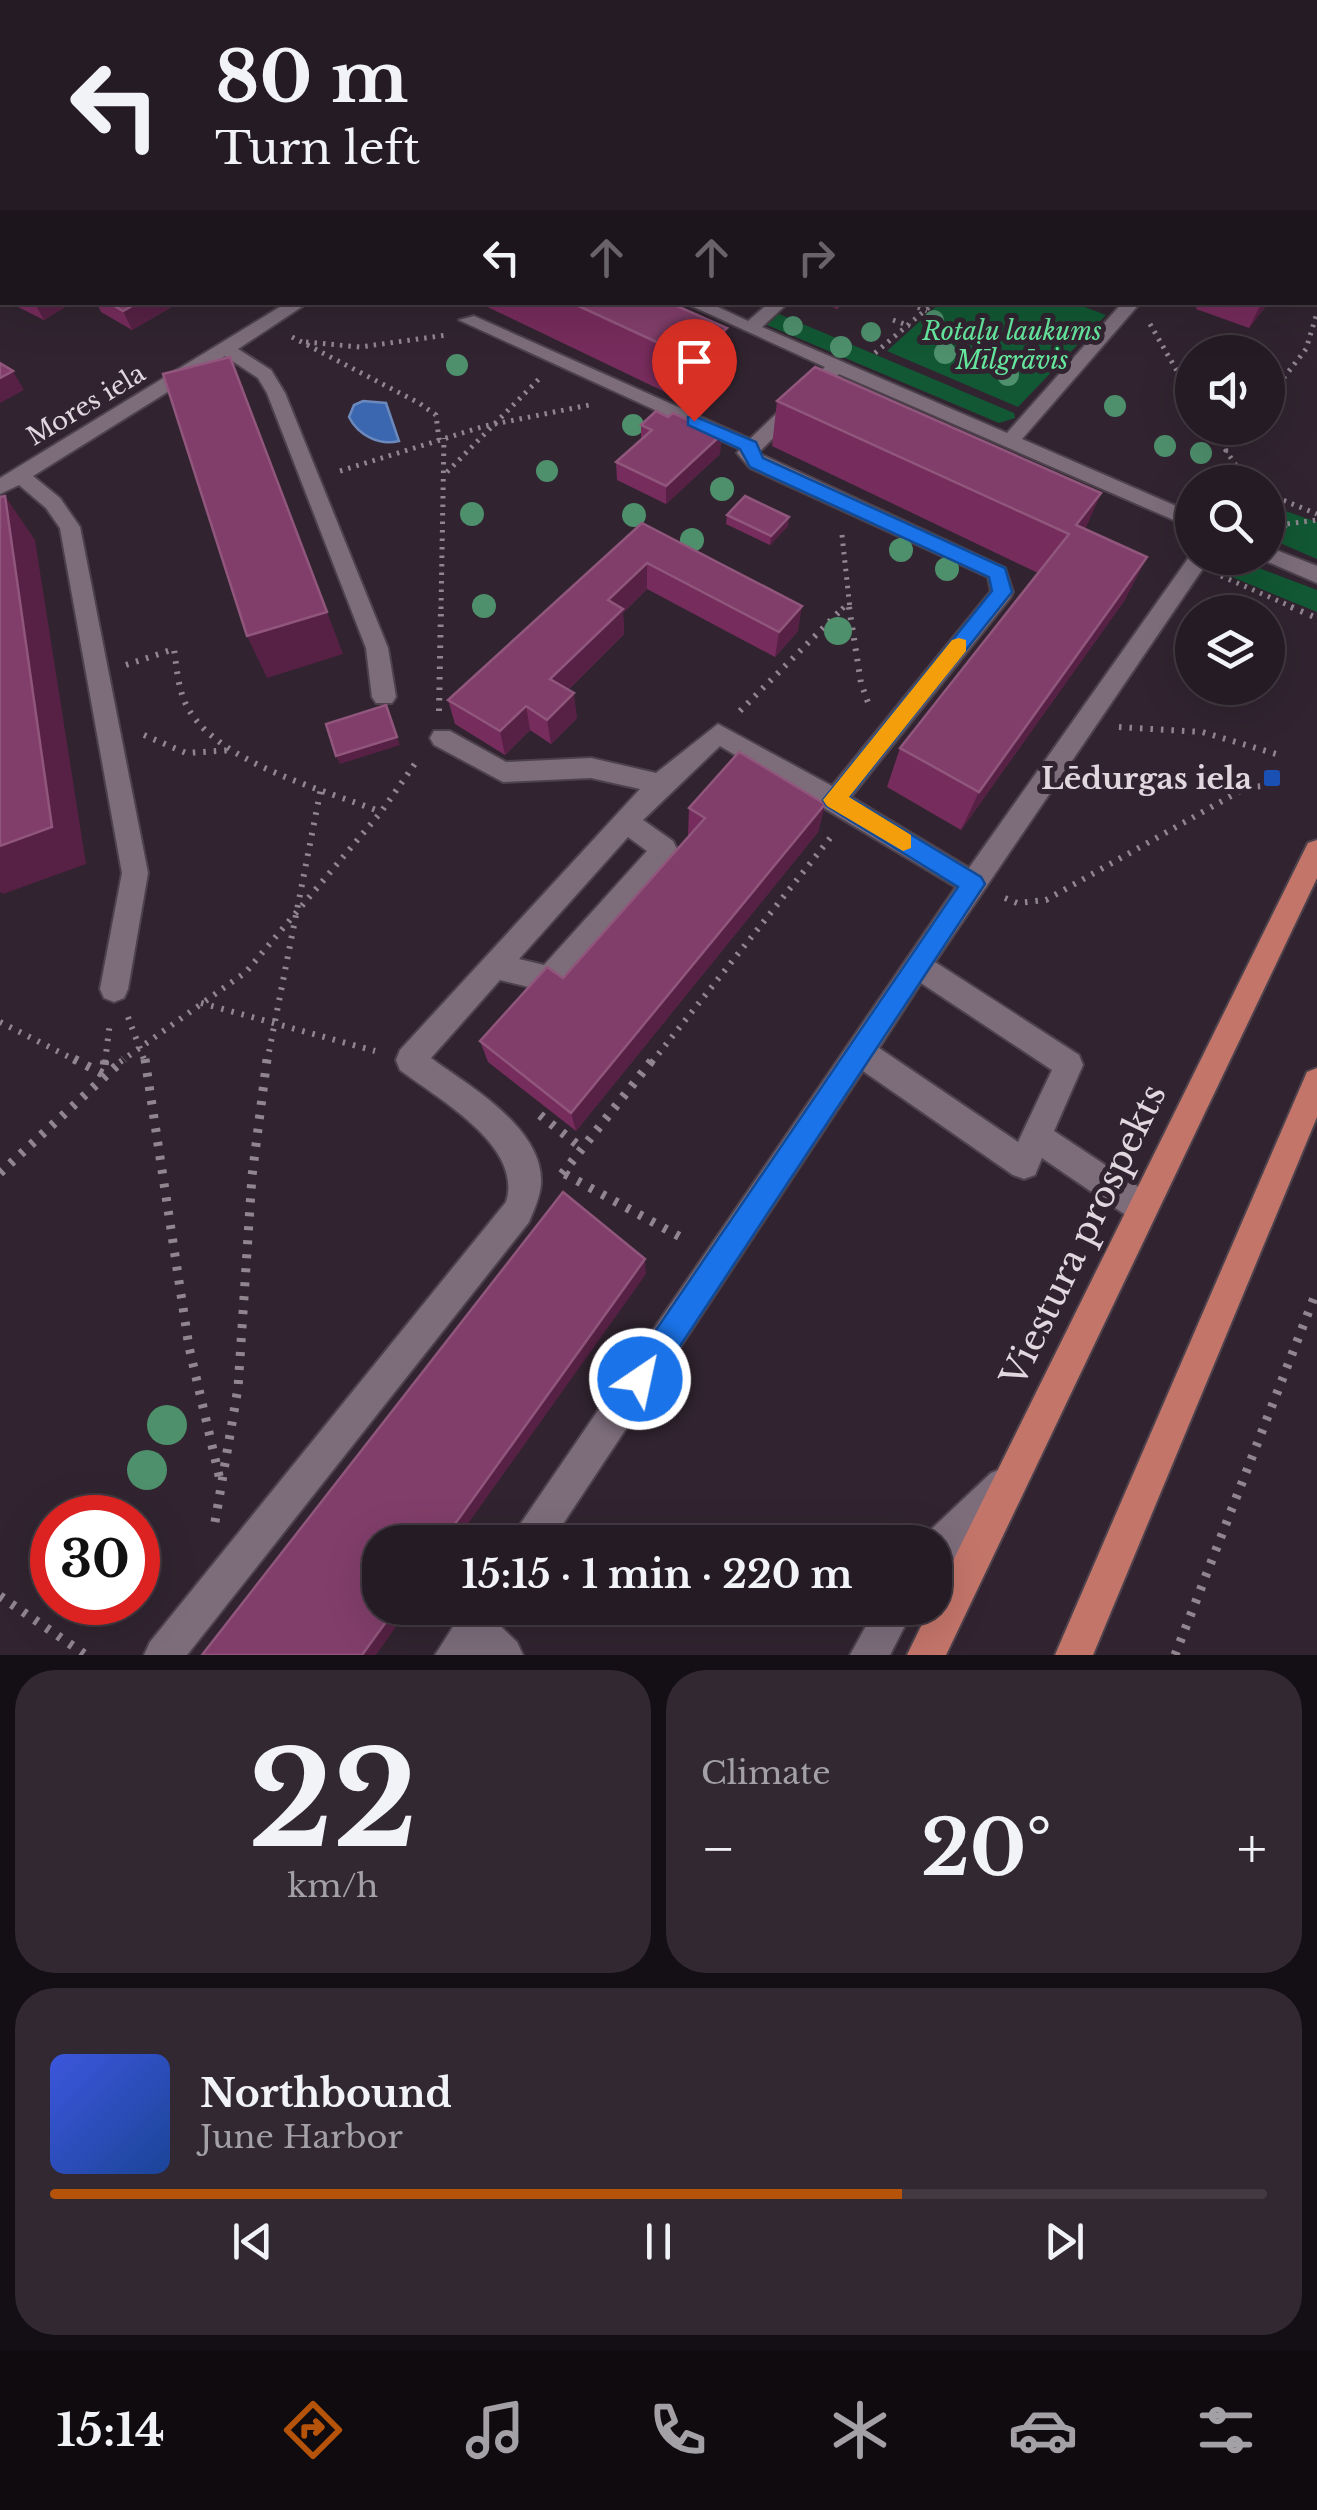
<!DOCTYPE html>
<meta charset="utf-8">
<style>
body{margin:0;font-family:"Libre Baskerville",serif;background:#312831;color:#f1f3f6;height:100vh;display:flex;flex-direction:column;font-size:38px;white-space:nowrap}
*{box-sizing:border-box;margin:0}
p{font-size:32px;color:#a3a1a6}
.icon{flex:none;width:55px;height:55px;fill:none;stroke:currentColor;stroke-width:2;stroke-linecap:round;stroke-linejoin:round}
.map{position:relative;height:1655px;overflow:hidden}
.sheet{display:flex;flex-direction:column;gap:15px;padding:15px;background:#140f14;flex:1}
.sheet>*{flex:none}
.hud{position:absolute;left:0px;top:0px;width:1318px;height:305px;box-shadow:0 10px 40px #0002,0 0 0 2px #423941;background:#251b24;color:#f1f3f6;overflow:hidden}
.controls{position:absolute;left:1175px;top:335px;display:grid;gap:20px}
.controls a{display:grid;place-items:center;width:110px;height:110px;border-radius:50%;background:#251b24;box-shadow:0 10px 40px #0002,0 0 0 2px #423941;font-size:50px}
.speed{position:absolute;left:30px;top:1495px;display:flex;gap:20px;font-size:50px;font-weight:700;text-align:center}
.speed>*{display:grid;place-content:center;width:130px;height:130px;border-radius:50%;background:#251b24;box-shadow:0 10px 40px #0002,0 0 0 2px #423941;line-height:1}
.speed .limit{border:15px solid #d22;background:#fff;color:#111}
.pin{position:absolute;display:grid;place-items:center;width:85px;height:85px;color:#fff;margin:-102px -42px;border-radius:50% 50% 50% 0;rotate:-45deg;box-shadow:0 0 10px #0007}
.pin .icon{rotate:45deg}
.me{position:absolute;width:110px;margin:-55px;rotate:34deg;stroke-linejoin:round;filter:drop-shadow(0 0 8px #0008)}
.turn{display:flex;align-items:center;gap:35px;height:210px;padding:0 50px;font-size:45px}
.turn .icon{width:130px;height:130px;stroke-width:2.5}
.turn b{display:block;font-size:70px;line-height:85px}
.lanes{display:flex;align-items:center;height:95px;padding:0 50px;background:#0003;justify-content:center;gap:50px;direction:ltr}
.lanes .off{opacity:.35}
.big{font-size:75px;font-weight:700;line-height:1.1}
.sheet .widget{flex:1;display:flex;flex-direction:column;justify-content:center;gap:15px;min-width:0;padding:0 35px;border-radius:40px;background:#312831}
.sheet .dial{align-items:center;gap:0}
.dial b{font-size:130px;line-height:1}
.song{display:flex;align-items:center;gap:30px}
.cover{width:120px;height:120px;border-radius:15px;background:linear-gradient(135deg,hsl(230 70% 55%),hsl(220 70% 35%))}
.played{height:10px;border-radius:5px;background:linear-gradient(90deg,#b45309 70%,#423941 70%)}
.keys{display:flex;justify-content:space-around;direction:ltr}
.heat{display:flex;justify-content:space-between;align-items:center;font-size:55px;direction:ltr}
.sheet .tiles{flex:1;display:grid;gap:15px;grid-template-columns:1fr 1fr}
.widget:last-child{grid-column:span 2}
.trip{position:absolute;left:362px;top:1525px;width:590px;height:100px;border-radius:40px;background:#251b24;box-shadow:0 10px 40px #0002,0 0 0 2px #423941;font-weight:700;line-height:100px;text-align:center}
.dock{display:flex;height:160px;justify-content:space-around;align-items:center;background:#0f0b0e;color:#a3a1a6}
.dock .icon{width:70px;height:70px}
.dock .current{color:#b45309}
.dock b{font-size:45px;color:#f1f3f6}
.map>svg:first-child{display:block}
.green{fill:#125834}
.water{fill:#3b67b0;stroke:#6c89be;stroke-width:2.5}
.lines{fill:none;stroke-linecap:round;stroke-linejoin:round}
.minor-casing{stroke:#4d424c;stroke-width:4}
.major-casing{stroke:#4d424c;stroke-width:4}
.path-far3{stroke:#918690;stroke-width:4;stroke-dasharray:1 4;stroke-linecap:butt}
.path-far2{stroke:#918690;stroke-width:5;stroke-dasharray:2.5 6;stroke-linecap:butt}
.path-far1{stroke:#918690;stroke-width:6;stroke-dasharray:2.5 8;stroke-linecap:butt}
.path{stroke:#918690;stroke-width:9;stroke-dasharray:4 10;stroke-linecap:butt}
.minor{fill:#7d6d7b;fill-rule:evenodd}
.major{fill:#c4756a;fill-rule:evenodd}
.tree{fill:#4e8f6c}
.wall{fill:#762c5c}
.shaded-wall{fill:#562144}
.building{fill:#813e6a;stroke:#90567c;stroke-width:2.5}
.route{fill:#1a73e8;stroke:#114b97;stroke-width:2.5}
.slow{fill:#f59e0b}
.transit-dot{fill:#1a4fb4;stroke:#312430;stroke-width:4}
.labels{text-anchor:middle;dominant-baseline:central;stroke-width:10;stroke-linejoin:round;paint-order:stroke}
.far-park-label{font-size:25px;font-style:italic;fill:#65e69d;stroke:#312430}
.far-street-label{font-size:25px;fill:#e0d7df;stroke:#312430}
.poi-label{font-size:30px;font-weight:bold;fill:#e0d7df;stroke:#312430;text-anchor:end}
.near-street-label{font-size:35px;fill:#e0d7df;stroke:#312430}
</style>
<div class="map">
<svg width="1317" height="1655" viewBox="0 0 1317 1655">
<rect width="100%" height="100%" fill="#312430"/>
<g class="green">
<polygon points="0,0 666,0 2,2 0,201"/>
<polygon points="940,303 1074,303 1106,315 1018,407 887,351"/>
<polygon points="779,314 1014,413 1015,418 999,423 767,325"/>
<polygon points="1268,505 1317,522 1317,559 1268,538"/>
<polygon points="1243,562 1317,590 1317,612 1215,570 1222,564"/>
</g>
<path class="water" d="M363,401L386,403L399,441C379,446 358,435 349,417L354,405Z"/>
<g class="lines">
<g class="minor-casing">
<g id="minor">
<polygon points="1066,0 1079,0 1080,2 1067,2"/>
<polygon points="288,302 309,302 238,349 271,370 285,393 388,648 396,697 392,703 376,703 372,697 366,648 267,393 258,378 225,356 33,476 60,498 80,527 148,873 128,989 124,998 114,1002 104,998 100,989 122,873 60,528 46,508 19,485 0,494 0,478"/>
<path d="M683,302H707L748,321L770,302H789L762,327L1007,433L1123,302H1141L1022,439L1192,513V528L839,374L758,453L1005,568L1013,592L1010,598L851,797L969,868L1192,553V558H1210L935,962L1079,1055L1083,1065L1054,1131L1152,1196L1156,1207L1152,1218L1141,1222L1130,1218L1042,1158L1035,1175L1024,1179L1013,1175L863,1071L551,1542H512L517,1529L956,887L720,746L643,820L673,841L677,849L673,857L559,988L549,992L500,980L431,1058C469,1086 544,1128 541,1184C540,1197 534,1210 529,1222L187,1655H144L150,1642L506,1202C524,1146 438,1099 400,1070L396,1060L400,1050L640,789L591,778L503,782L434,745L430,738L434,731H450L506,762L591,758L656,773L718,724L832,786L991,591L988,577L750,468L737,453L740,449L459,320L474,316L750,439L825,367ZM628,837L647,851L544,965L519,959ZM921,983L1052,1070L1018,1142L879,1048Z"/>
<polygon points="1268,547 1317,566 1317,583 1261,559 1268,558"/>
<polygon points="1003,1468 1015,1473 1020,1485 1015,1497 948,1564 935,1569 935,1542 921,1542 922,1538 991,1473"/>
<polygon points="465,1608 505,1608 498,1624 517,1642 523,1655 435,1655"/>
<polygon points="876,1608 914,1608 890,1655 850,1655"/>
</g>
</g>
<g class="major-casing">
<g id="major">
<polygon points="1317,840 1317,878 946,1655 907,1655 930,1608 935,1608 935,1597 1308,843"/>
<polygon points="1317,1068 1317,1117 1093,1655 1055,1655 1307,1072"/>
</g>
</g>
<polyline class="path-far3" points="73,2 82,0"/>
<g class="path-far2">
<polyline points="910,304 927,311"/>
<polyline points="893,320 910,326"/>
<polyline points="1150,324 1192,397"/>
<polyline points="292,337 419,403 436,415 439,440"/>
<polyline points="306,342 360,347 447,335"/>
<polyline points="875,353 935,302"/>
<polyline points="1268,398 1306,349 1317,313"/>
<polyline points="1211,428 1247,482"/>
<polyline points="1225,452 1244,428"/>
<polyline points="340,471 485,426 589,405"/>
<polyline points="447,472 540,378"/>
<polyline points="1268,494 1317,514"/>
<polyline points="1268,507 1286,529"/>
<polyline points="1279,525 1317,520"/>
<polyline points="842,535 850,609"/>
<polyline points="1221,576 1297,609"/>
<polyline points="441,609 444,438"/>
<polyline points="842,609 848,603"/>
</g>
<g class="path-far1">
<polyline points="849,607 861,683 870,708"/>
<polyline points="1291,607 1317,618"/>
<path d="M126,665L174,649C177,669 178,692 189,710C221,764 325,790 381,812"/>
<polyline points="439,711 441,607"/>
<polyline points="740,711 844,607"/>
<polyline points="1119,727 1202,732 1283,756"/>
<polyline points="144,735 186,753 233,750"/>
<polyline points="1005,898 1017,903 1046,900 1247,787 1268,786"/>
<polyline points="201,1003 375,1051"/>
<polyline points="128,1017 145,1062"/>
<polyline points="0,1022 79,1062"/>
<polyline points="105,1062 110,1022"/>
<polyline points="120,1062 246,972 381,812 419,758"/>
<polyline points="267,1062 321,788"/>
<polyline points="652,1062 831,837"/>
</g>
<g class="path">
<polyline points="74,1059 103,1074 105,1059"/>
<polyline points="145,1059 189,1347 221,1484"/>
<polyline points="540,1115 583,1149"/>
<polyline points="0,1173 124,1059"/>
<polyline points="562,1174 653,1059"/>
<polyline points="565,1174 684,1239"/>
<polyline points="215,1522 238,1388 252,1176 267,1059"/>
<polyline points="0,1596 86,1655"/>
<polyline points="1175,1655 1317,1290"/>
</g>
<use href="#minor" class="minor"/>
<use href="#major" class="major"/>
</g>
<g class="tree">
<circle cx="934" cy="320" r="10"/>
<circle cx="793" cy="326" r="10"/>
<circle cx="871" cy="332" r="10"/>
<circle cx="841" cy="347" r="11"/>
<circle cx="945" cy="353" r="11"/>
<circle cx="457" cy="365" r="11"/>
<circle cx="1008" cy="375" r="11"/>
<circle cx="1115" cy="406" r="11"/>
<circle cx="633" cy="425" r="11"/>
<circle cx="1165" cy="446" r="11"/>
<circle cx="1201" cy="453" r="11"/>
<circle cx="547" cy="471" r="11"/>
<circle cx="722" cy="489" r="12"/>
<circle cx="472" cy="514" r="12"/>
<circle cx="634" cy="515" r="12"/>
<circle cx="692" cy="540" r="12"/>
<circle cx="901" cy="550" r="12"/>
<circle cx="947" cy="569" r="12"/>
<circle cx="484" cy="606" r="12"/>
<circle cx="838" cy="631" r="14"/>
<circle cx="167" cy="1425" r="20"/>
<circle cx="147" cy="1470" r="20"/>
</g>
<g class="wall">
<rect x="735" y="0" width="181" height="2"/>
<polygon points="944,0 1044,0 1043,2 949,2"/>
<polygon points="1092,0 1227,0 1231,2 1091,2"/>
<polygon points="1315,89 1317,93 1317,242 1315,245"/>
<polygon points="8,302 73,302 44,320"/>
<polygon points="96,302 180,302 132,330 101,312"/>
<polygon points="477,302 668,302 724,374 690,404"/>
<polygon points="822,302 844,302 837,309"/>
<polygon points="1198,302 1269,302 1249,328 1196,309"/>
<polygon points="777,401 1101,493 1085,529 1147,557 1124,601 961,830 887,787 900,748 1038,573 772,446"/>
<polygon points="668,417 721,435 720,454 666,504 617,480 616,462 641,440 641,425"/>
<polygon points="727,515 788,526 770,545 726,524"/>
<polygon points="642,523 798,631 775,657 647,589 623,613 624,634 568,690 577,718 551,744 530,730 505,755 455,724 448,700"/>
<polygon points="825,804 818,832 576,1131 488,1062 480,1041 563,978 688,836 689,808"/>
</g>
<g class="shaded-wall">
<polygon points="898,0 916,0 916,2 896,2"/>
<polygon points="1016,0 1044,0 1043,2 1016,2"/>
<polygon points="1317,223 1317,242 1315,245 1315,226"/>
<polygon points="34,302 73,302 44,320"/>
<polygon points="139,302 180,302 132,330 123,311"/>
<polygon points="1262,302 1269,302 1249,328"/>
<polygon points="727,328 724,374 690,404 691,358"/>
<polygon points="230,357 343,654 267,678 247,636"/>
<polygon points="13,371 24,390 0,403 0,378"/>
<polygon points="721,435 720,454 666,504 666,486"/>
<polygon points="1101,493 1081,538 1076,525"/>
<polygon points="5,496 35,540 86,864 3,894 0,892 0,846"/>
<polygon points="789,517 788,526 770,545 771,536"/>
<polygon points="1147,557 1124,601 961,830 979,792"/>
<polygon points="647,563 647,589 623,613 624,634 554,704 550,679 608,600"/>
<polygon points="802,606 798,631 775,657 779,632"/>
<polygon points="574,693 577,718 551,744 547,720"/>
<polygon points="526,706 530,730 505,755 500,731"/>
<polygon points="397,737 400,745 340,764 336,756"/>
<polygon points="825,804 818,832 576,1131 571,1113"/>
<polygon points="645,1259 646,1274 455,1542 442,1542"/>
<polygon points="396,1608 409,1608 376,1655 362,1655"/>
</g>
<g class="building">
<polygon points="1179,0 1227,0 1231,2 1183,2"/>
<polygon points="1315,89 1317,93 1317,138 1315,138"/>
<polygon points="1315,155 1317,156 1317,223 1315,226"/>
<polygon points="108,302 139,302 123,311"/>
<polygon points="570,302 668,302 727,328 691,358"/>
<polygon points="230,357 327,612 247,636 163,374"/>
<polygon points="0,363 13,371 0,378"/>
<polygon points="815,367 1101,493 1076,525 1147,557 979,792 900,748 1069,534 777,401"/>
<polygon points="656,411 668,417 673,413 721,435 666,486 616,462 652,430 641,425"/>
<polygon points="5,496 52,827 0,846 0,497"/>
<polygon points="745,496 789,517 771,536 727,515"/>
<polygon points="642,523 802,606 779,632 647,563 608,600 623,609 550,679 574,693 547,720 526,706 500,731 448,700"/>
<polygon points="386,705 397,737 336,756 326,724"/>
<polygon points="739,752 825,804 571,1113 480,1041 547,967 563,978 705,818 689,808"/>
<polygon points="563,1192 645,1259 442,1542 380,1542 380,1608 396,1608 362,1655 202,1655"/>
</g>
<polygon class="route" points="694,416 756,442 763,458 1005,568 1012,592 849,797 981,877 985,884 651,1390 640,1394 630,1390 625,1379 630,1368 958,887 827,806 823,800 992,591 989,577 750,467 740,449 688,425 688,417"/>
<polygon class="slow" points="959,638 966,640 966,651 849,797 911,835 911,848 903,851 827,806 823,800 952,640"/>
<rect class="transit-dot" x="1262" y="768" width="20" height="20" rx="5"/>
<g class="labels">
<g class="far-park-label">
<text x="1012" y="331">Rotaļu laukums<tspan x="1012" dy="29">Mīlgrāvis</tspan></text>
</g>
<g class="far-street-label">
<text transform="translate(86 405) rotate(-31)">Mores iela</text>
</g>
<g class="poi-label">
<text x="1252" y="778">Lēdurgas iela</text>
</g>
<g class="near-street-label">
<text transform="translate(1083 1235) rotate(-64)">Viestura prospekts</text>
</g>
</g>
</svg>
<div class="controls">
<a><svg class="icon" aria-label="sound" viewBox="0 0 24 24"><path d="M4 9h4l5-4v14l-5-4H4zM17 9q2 3 0 6"/></svg></a>
<a><svg class="icon" aria-label="search" viewBox="0 0 24 24"><circle cx="10" cy="10" r="6"/><path d="M15 15l6 6"/></svg></a>
<a><svg class="icon" aria-label="layers" viewBox="0 0 24 24"><path d="M12 4l9 5-9 5-9-5zM3 14l9 5 9-5"/></svg></a>
</div>
<div class="speed"><div class="limit">30</div></div>
<div class="pin" style="left:694px;top:421px;background:#d93025"><svg class="icon" aria-label="arrive" viewBox="0 0 24 24"><path d="M6 21V4h12l-3 4 3 4H6"/></svg></div>
<svg class="me" style="left:640px;top:1379px" viewBox="-20 -20 40 40"><circle r="17" fill="#1a73e8" stroke="#fff" stroke-width="3"/><path d="M0-11L8 9 0 5-8 9z" fill="#fff"/></svg>
<div class="trip">15:15 · 1 min · 220 m</div>
<div class="hud">
<div class="turn"><svg class="icon" aria-label="left" viewBox="0 0 24 24"><path d="M17 20v-9H6M10 6l-5 5 5 5"/></svg><div><b>80 m</b>Turn left</div></div>
<div class="lanes"><svg class="icon" aria-label="left" viewBox="0 0 24 24"><path d="M17 20v-9H6M10 6l-5 5 5 5"/></svg><svg class="icon off" aria-label="ahead" viewBox="0 0 24 24"><path d="M12 20V5M6 11l6-6 6 6"/></svg><svg class="icon off" aria-label="ahead" viewBox="0 0 24 24"><path d="M12 20V5M6 11l6-6 6 6"/></svg><svg class="icon off" aria-label="right" viewBox="0 0 24 24"><path d="M7 20v-9h11M14 6l5 5-5 5"/></svg></div>
</div>
</div>
<section class="sheet">
<div class="tiles">
<div class="widget dial"><b>22</b><p>km/h</p></div>
<div class="widget"><p>Climate</p>
<div class="heat"><a>−</a><b class="big">20°</b><a>+</a></div>
</div>
<div class="widget">
<div class="song"><i class="cover"></i><div><b>Northbound</b><p>June Harbor</p></div></div>
<div class="played"></div>
<div class="keys"><svg class="icon" aria-label="previous" viewBox="0 0 24 24"><path d="M18 5L8 12l10 7zM5 5v14"/></svg><svg class="icon" aria-label="pause" viewBox="0 0 24 24"><path d="M8 5v14M16 5v14"/></svg><svg class="icon" aria-label="next" viewBox="0 0 24 24"><path d="M6 5l10 7-10 7zM19 5v14"/></svg></div>
</div>
</div>
</section>
<nav class="dock">
<b>15:14</b>
<svg class="icon current" aria-label="directions" viewBox="0 0 24 24"><path d="M12 3l9 9-9 9-9-9zM9 14v-3h6M13 9l2 2-2 2"/></svg>
<svg class="icon" aria-label="music" viewBox="0 0 24 24"><path d="M9 18V5l10-2v13"/><circle cx="6" cy="18" r="3"/><circle cx="16" cy="16" r="3"/></svg>
<svg class="icon" aria-label="phone" viewBox="0 0 24 24"><path d="M5 4h4l2 5-3 2q2 4 5 5l2-3 5 2v4C11 20 4 13 5 4z"/></svg>
<svg class="icon" aria-label="climate" viewBox="0 0 24 24"><path d="M12 3v18M4 7l16 10M4 17L20 7"/></svg>
<svg class="icon" aria-label="car" viewBox="0 0 24 24"><path d="M5 17H2v-5l4-1 3-4h7l3 4 3 1v5h-3M9 17h6M6 11h13"/><circle cx="7" cy="17" r="2"/><circle cx="17" cy="17" r="2"/></svg>
<svg class="icon" aria-label="filters" viewBox="0 0 24 24"><path d="M4 7h16M4 17h16"/><circle cx="9" cy="7" r="2"/><circle cx="15" cy="17" r="2"/></svg>
</nav>
